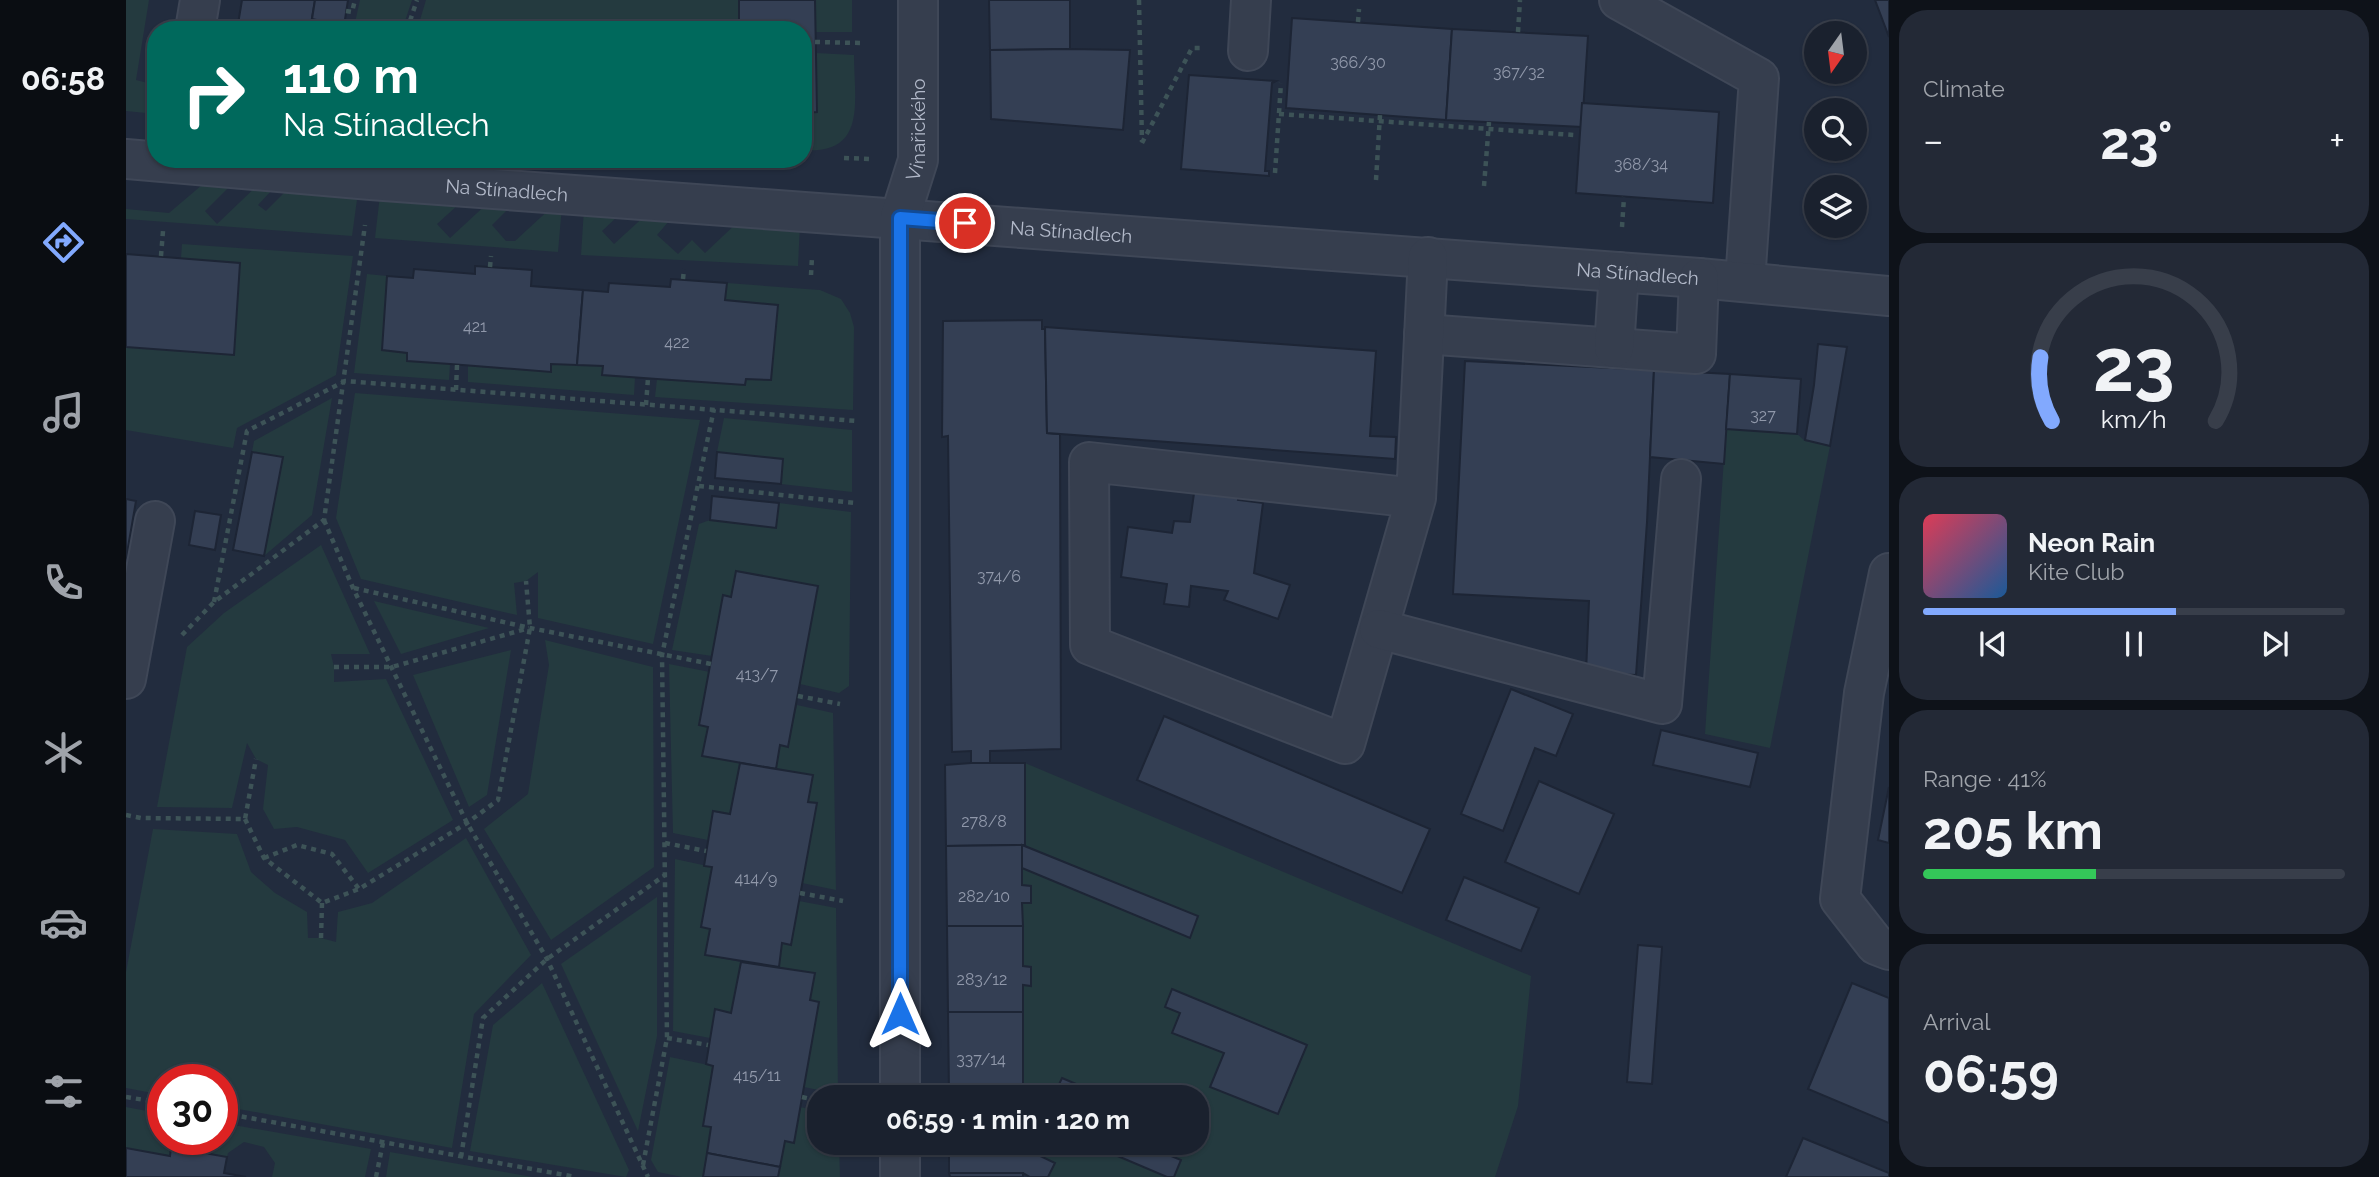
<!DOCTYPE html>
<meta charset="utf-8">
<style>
body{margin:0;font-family:Raleway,sans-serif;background:#232936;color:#f1f3f6;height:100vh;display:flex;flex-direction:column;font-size:26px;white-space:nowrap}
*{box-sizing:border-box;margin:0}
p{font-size:23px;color:#9fa3aa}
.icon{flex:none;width:38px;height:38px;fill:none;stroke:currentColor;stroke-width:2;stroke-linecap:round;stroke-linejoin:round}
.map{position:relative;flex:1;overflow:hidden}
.sheet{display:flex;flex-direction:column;gap:10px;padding:10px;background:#0e1219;width:490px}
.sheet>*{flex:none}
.guide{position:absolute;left:21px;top:21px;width:665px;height:147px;border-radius:28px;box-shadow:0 2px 5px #0004,0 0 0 2px #383e4a;background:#00695c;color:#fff;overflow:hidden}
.needle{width:46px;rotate:194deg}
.fabs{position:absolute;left:1678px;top:21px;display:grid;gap:14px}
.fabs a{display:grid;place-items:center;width:63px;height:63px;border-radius:50%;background:#1a212e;box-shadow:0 2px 5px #0004,0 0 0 2px #383e4a;font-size:35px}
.speed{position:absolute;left:21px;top:1064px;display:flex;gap:14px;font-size:35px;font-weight:700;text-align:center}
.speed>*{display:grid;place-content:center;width:91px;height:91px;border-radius:50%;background:#1a212e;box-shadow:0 2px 5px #0004,0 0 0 2px #383e4a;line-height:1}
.speed .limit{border:10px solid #d22;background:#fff;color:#111}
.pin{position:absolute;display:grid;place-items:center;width:60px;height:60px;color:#fff;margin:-30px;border:4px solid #fff;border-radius:50%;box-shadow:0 2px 7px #0007}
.me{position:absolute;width:77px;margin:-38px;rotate:0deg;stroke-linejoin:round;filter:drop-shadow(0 0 5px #0008)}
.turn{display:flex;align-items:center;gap:24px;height:147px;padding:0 21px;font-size:32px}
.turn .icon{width:91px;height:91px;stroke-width:2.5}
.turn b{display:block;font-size:49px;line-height:60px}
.big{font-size:52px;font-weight:700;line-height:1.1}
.sheet .widget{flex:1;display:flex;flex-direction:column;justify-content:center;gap:10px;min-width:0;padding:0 24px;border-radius:28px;background:#232936}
.sheet .dial{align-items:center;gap:0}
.dial svg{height:182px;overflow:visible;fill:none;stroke:#383e4a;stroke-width:7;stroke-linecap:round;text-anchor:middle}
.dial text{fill:#f1f3f6;stroke:none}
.song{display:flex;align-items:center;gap:21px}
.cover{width:84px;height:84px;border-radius:10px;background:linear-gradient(135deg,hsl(350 70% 55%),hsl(210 70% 35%))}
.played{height:7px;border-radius:4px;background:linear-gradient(90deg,#82a9fe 60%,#383e4a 60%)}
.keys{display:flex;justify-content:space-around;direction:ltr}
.heat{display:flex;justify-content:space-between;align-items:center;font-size:38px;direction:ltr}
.charge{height:10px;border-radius:5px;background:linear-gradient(90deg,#34c759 41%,#383e4a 0)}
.trip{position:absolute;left:681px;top:1085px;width:402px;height:70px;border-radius:28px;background:#1a212e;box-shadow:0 2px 5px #0004,0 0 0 2px #383e4a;font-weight:700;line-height:70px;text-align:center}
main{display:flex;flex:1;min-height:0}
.menu{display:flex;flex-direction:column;width:126px;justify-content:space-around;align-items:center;background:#0a0d12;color:#9fa3aa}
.menu .icon{width:49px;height:49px}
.menu .on{color:#82a9fe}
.menu b{font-size:32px;color:#f1f3f6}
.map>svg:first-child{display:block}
.green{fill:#243a3f;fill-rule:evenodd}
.building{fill:#343f54;stroke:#1d2535;stroke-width:2}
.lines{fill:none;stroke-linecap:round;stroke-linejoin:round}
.minor-casing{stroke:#3f4757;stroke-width:42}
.path{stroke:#3d5357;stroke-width:4.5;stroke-dasharray:5 5;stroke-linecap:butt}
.minor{stroke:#363e4e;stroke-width:38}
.route-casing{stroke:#114b97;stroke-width:18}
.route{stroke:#1a73e8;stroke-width:12}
.labels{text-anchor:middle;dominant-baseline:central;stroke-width:7;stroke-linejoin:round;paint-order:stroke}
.number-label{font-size:16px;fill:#9098aa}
.street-label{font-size:19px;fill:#b2b9c9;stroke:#1b2333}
</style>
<main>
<nav class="menu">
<b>06:58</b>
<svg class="icon on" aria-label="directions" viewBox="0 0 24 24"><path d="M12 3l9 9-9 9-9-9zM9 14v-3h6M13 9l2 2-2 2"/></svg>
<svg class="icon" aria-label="music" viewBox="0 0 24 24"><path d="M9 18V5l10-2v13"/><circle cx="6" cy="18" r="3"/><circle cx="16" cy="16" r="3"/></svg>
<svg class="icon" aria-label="phone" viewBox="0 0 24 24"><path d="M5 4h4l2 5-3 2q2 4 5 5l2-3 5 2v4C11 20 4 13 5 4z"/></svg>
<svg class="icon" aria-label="climate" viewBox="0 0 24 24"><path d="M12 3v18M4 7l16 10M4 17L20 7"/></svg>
<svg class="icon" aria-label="car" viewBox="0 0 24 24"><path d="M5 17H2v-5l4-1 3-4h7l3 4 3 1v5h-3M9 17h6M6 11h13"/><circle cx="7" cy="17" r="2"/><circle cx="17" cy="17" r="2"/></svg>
<svg class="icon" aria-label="filters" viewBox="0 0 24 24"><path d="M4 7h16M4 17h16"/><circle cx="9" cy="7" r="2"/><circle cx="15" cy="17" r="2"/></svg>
</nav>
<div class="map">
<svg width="1763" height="1177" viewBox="0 0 1763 1177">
<rect width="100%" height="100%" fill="#222c3e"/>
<g class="green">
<polygon points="0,0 23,0 10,80 30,85 30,114 0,111"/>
<polygon points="234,0 286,0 276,30 184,30 186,19 228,27"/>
<polygon points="300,0 613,0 613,30 291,30"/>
<polygon points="689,0 726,0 726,32 690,32"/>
<path d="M690,53L728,55C728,100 742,155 677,150V113L691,112Z"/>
<polygon points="83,179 104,186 79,211 91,224 134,183 146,190 132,205 140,211 166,185 232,192 226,236 0,219 0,209 43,213"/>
<polygon points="254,195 333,204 311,224 324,238 364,201 382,209 366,225 380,241 389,241 427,206 436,206 432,252 249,238"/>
<polygon points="458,209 492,210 491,217 476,231 488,244 522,213 543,221 531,235 552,254 566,240 579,253 614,220 674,224 672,266 455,255"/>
<polygon points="56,244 227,256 210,375 111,428 107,448 0,430 0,347 108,355 114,263 55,258"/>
<polygon points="241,274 261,276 256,350 281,353 281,361 324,364 323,380 228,373"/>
<polygon points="601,283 694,290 715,299 724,313 728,327 727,410 529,397 531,379 619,385 620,379 645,380 651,305 599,300"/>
<polygon points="425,364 477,366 477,375 509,377 508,395 342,382 342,366 424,372"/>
<polygon points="229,393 574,420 527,644 412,618 412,572 400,581 388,583 391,615 235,579 210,518"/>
<polygon points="206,398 186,515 138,556 157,457 126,452 128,441"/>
<polygon points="598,418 726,430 726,492 655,484 657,459 591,452"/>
<polygon points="1600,429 1671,434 1679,441 1704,446 1644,748 1579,734"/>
<polygon points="653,503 725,512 723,686 713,693 674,684 692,586 610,571 605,597 586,656 546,650 573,524 584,520 650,527"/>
<polygon points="195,545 244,654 205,654 208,667 208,682 260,679 327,820 242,873 219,840 171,827 148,829 137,809 142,765 130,759 121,743 106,808 31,807 61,647 98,613"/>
<polygon points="248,601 363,628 275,654"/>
<polygon points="419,640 527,667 528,867 425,940 358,829 402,794 423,665"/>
<polygon points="385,650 361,795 343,807 287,675"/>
<polygon points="543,664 584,672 573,725 582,727 577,756 614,763 604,814 587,812 582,840 547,833"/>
<polygon points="671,705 707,713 710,890 676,883 691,803 682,802 687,775 650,769 654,745 662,746"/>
<path d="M899,763L1405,976L1392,1106L1369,1177H1048L1055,1160L1032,1150L1035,1143H1071V1097H975L976,1095L936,1078L927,1097H895L897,985H905V967L897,966L896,903L905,902V886L896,885V868L1064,937L1072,917L899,845ZM1046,989L1181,1044L1152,1114L1084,1087L1098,1053L1047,1033L1054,1013Z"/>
<polygon points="27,829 111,834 125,872 149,893 181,912 182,938 195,938 210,942 212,912 246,903 340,838 405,955 348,1014 326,1148 96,1106 96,1080 37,1080 37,1095 0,1088 0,972"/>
<polygon points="549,859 586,867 575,927 584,929 579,955 615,962 605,1013 589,1009 584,1038 547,1031"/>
<polygon points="531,897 531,1036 512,1131 435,964"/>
<polygon points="673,901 710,908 712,1094 678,1087 693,1003 684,1000 689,973 653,967 656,943 665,944"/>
<polygon points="416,983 503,1170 500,1177 344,1151 367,1025"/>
<polygon points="544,1057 587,1066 577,1126 585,1127 577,1177 556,1177 532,1172 525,1160"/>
<polygon points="0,1107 37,1114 37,1139 47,1139 44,1156 0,1148"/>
<polygon points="674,1107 693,1111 693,1143 713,1143 714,1177 652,1177 659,1141 668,1142"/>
<polygon points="96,1123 245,1149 239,1177 146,1177 149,1163 138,1147 118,1142 102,1153 101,1157 64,1151 65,1139 96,1139"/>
<polygon points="895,1143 962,1143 1041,1177 922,1177 929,1163 904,1152 895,1152"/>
<polygon points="264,1152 407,1177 260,1177"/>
</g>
<g class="building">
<polygon points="116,0 189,0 184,30 111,30"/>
<polygon points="189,0 222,0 218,26 186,19"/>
<polygon points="613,0 689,0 691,112 677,113 677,30 613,30"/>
<polygon points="863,0 944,0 944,49 864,50"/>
<polygon points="1749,0 1763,0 1763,37"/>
<polygon points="1166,18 1326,29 1320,120 1160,108"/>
<polygon points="1326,29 1462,36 1456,127 1320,120"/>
<polygon points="944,49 1004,50 997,130 865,119 864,50"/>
<polygon points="1063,75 1150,81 1146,83 1139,171 1143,171 1143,176 1055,169"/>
<polygon points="1456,103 1593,112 1587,203 1450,193"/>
<polygon points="0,254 114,263 108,355 0,347"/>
<polygon points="349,266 406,270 405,286 457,290 451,365 425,364 425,372 324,364 281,361 281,353 256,350 261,276 287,278 288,269 349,274"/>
<polygon points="545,279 601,283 599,300 652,305 645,380 620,379 619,385 531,379 476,375 477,366 451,365 457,290 482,292 483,283 544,287"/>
<polygon points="916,320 916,329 919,329 921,433 934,434 935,749 864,751 864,763 845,763 845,751 826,752 822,436 816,437 817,321"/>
<polygon points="919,327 1250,351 1244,436 1270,437 1269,459 921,433"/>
<polygon points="1692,344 1721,347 1704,446 1679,440 1688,385"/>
<polygon points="1339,361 1528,370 1521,522 1510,675 1460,673 1463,601 1327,594"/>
<polygon points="1528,370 1604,374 1598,464 1524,457"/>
<polygon points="1604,374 1675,379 1671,434 1600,429"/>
<polygon points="126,452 157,457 138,556 107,550"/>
<polygon points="591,452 657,459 655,484 589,478"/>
<polygon points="1069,486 1113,492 1112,500 1137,503 1128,573 1164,585 1152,619 1098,600 1102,591 1065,586 1063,607 1038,604 1041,584 995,577 1002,527 1046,533 1048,521 1064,522"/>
<polygon points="586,496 653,503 650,528 584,520"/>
<polygon points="0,499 10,501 0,559"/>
<polygon points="69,511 95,515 89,550 63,545"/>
<polygon points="610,571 692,586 662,747 654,745 650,769 576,756 582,727 573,725 597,595 605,597"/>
<polygon points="1385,689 1447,714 1430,756 1409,748 1377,831 1335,814"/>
<polygon points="1038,716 1304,829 1276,893 1011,780"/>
<polygon points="1535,730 1632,753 1624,787 1527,765"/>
<polygon points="614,763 687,775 682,802 691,803 665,945 656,943 653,967 579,955 584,929 575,927 586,867 578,866 587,811 604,814"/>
<polygon points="845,763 899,763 899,845 820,846 819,765"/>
<polygon points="1413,781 1488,814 1453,894 1379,862"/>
<polygon points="1763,787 1763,843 1752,840"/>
<polygon points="896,845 896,885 905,886 905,903 896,903 897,926 821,926 820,846"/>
<polygon points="896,845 1072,916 1064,938 896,868"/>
<polygon points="1338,877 1413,908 1395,951 1320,920"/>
<polygon points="821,926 897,926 897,966 905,967 905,986 897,985 897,1012 822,1012"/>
<polygon points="1512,945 1536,947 1526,1084 1501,1082"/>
<polygon points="615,962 689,973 684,1000 693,1002 668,1143 659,1141 654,1167 581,1153 585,1127 577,1126 587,1066 580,1064 589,1009 605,1013"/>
<polygon points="1726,983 1763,998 1763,1123 1682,1089"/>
<polygon points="1046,989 1181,1045 1152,1114 1084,1087 1098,1053 1046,1033 1054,1013 1039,1007"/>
<polygon points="822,1012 897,1012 897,1092 823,1093"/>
<polygon points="936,1078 976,1095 975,1097 927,1097"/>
<polygon points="895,1092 895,1097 823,1097 823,1093"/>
<polygon points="1677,1138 1763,1173 1763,1177 1660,1177"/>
<polygon points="823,1143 895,1143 895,1152 904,1151 929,1163 922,1177 904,1177 897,1173 823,1173"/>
<polygon points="961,1143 1014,1143 1055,1160 1048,1177 1041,1177"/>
<polygon points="1014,1143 1035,1143 1032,1150"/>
<polygon points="45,1147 101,1157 98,1173 120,1177 0,1177 0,1148 44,1156"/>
<polygon points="581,1153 654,1167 652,1177 577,1177"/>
<polygon points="823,1173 897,1173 897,1177 824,1177"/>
</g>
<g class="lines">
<g class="minor-casing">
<g id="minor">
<polyline points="1493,0 1633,78 1619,282"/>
<polyline points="69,30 74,0"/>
<polyline points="1122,51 1125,0"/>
<path id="s1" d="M0,159L245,180L1573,278L1763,296"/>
<polyline points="1298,334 1570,354 1573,278"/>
<polyline points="1488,348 1493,272"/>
<polyline points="1290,498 1219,744 964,645 963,462 1290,498 1302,257"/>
<polyline points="1763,573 1738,693 1714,899 1750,945 1763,950"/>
<polyline points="1253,629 1536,704 1555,479"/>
<polyline points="0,679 29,521"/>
<path id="s2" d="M774,1097V217L792,160V0"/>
<polyline points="774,1143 774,1177"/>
</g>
</g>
<g class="path">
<polyline points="1013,0 1016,142"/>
<polyline points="220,11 226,12 229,0"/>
<polyline points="1232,22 1233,9"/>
<polyline points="281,30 291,0"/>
<polyline points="1392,32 1394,0"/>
<polyline points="689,42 736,43"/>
<polyline points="1153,114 1448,135"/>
<polyline points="1016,143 1066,48 1077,48"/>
<polyline points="718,158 745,159"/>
<polyline points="1149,173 1155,83"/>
<polyline points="1250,180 1254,115"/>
<polyline points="1358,186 1363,122"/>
<polyline points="1496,227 1498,197"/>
<polyline points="35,256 37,231"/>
<polyline points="364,267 365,256"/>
<polyline points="685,275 686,257"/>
<polyline points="557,279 558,269"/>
<polyline points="330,390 331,365"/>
<polyline points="520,405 522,378"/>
<polyline points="573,486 729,503"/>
<polyline points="198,520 227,588 341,823 421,959 522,1177"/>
<polyline points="228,588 404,628 585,664"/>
<polyline points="88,602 121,431 219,381 730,421"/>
<polyline points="56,635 88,602 198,520 239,225"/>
<polyline points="208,667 266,667 403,628"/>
<polyline points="672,696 714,704"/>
<polyline points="0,815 15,818 119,819 130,759"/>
<polyline points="119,819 138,858 196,903 233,889 341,823 372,800 404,628 400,581"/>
<polyline points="539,843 580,851"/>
<polyline points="138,858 171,845 206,854 233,889"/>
<polyline points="674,893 717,901"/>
<polyline points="195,938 196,903"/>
<polyline points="541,1038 582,1045"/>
<polyline points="0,1097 37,1103"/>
<polyline points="676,1097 693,1101"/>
<polyline points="96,1113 450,1177"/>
<polyline points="55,1149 56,1139"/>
<polyline points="335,1157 357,1018 421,959 539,875"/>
<polyline points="517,1165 541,1038 536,655 588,409"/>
<polyline points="250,1177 257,1143"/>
</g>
<use href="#minor" class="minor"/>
</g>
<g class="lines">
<g class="route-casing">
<polyline id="route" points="774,1014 774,218 839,223"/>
</g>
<use href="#route" class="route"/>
</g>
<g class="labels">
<g class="number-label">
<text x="1232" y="62">366/30</text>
<text x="1393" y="72">367/32</text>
<text x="1515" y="164">368/34</text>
<text x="349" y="326">421</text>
<text x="551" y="342">422</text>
<text x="1637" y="415">327</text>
<text x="873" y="576">374/6</text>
<text x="631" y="674">413/7</text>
<text x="858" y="821">278/8</text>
<text x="630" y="878">414/9</text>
<text x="858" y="896">282/10</text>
<text x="856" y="979">283/12</text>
<text x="855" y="1059">337/14</text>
<text x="631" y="1075">415/11</text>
</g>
<g class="street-label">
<text stroke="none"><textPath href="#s2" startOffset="970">Vinařického</textPath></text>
<text stroke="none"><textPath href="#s1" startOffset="382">Na Stínadlech</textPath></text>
<text stroke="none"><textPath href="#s1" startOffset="948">Na Stínadlech</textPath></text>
<text stroke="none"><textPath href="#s1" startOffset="1516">Na Stínadlech</textPath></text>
</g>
</g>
</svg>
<div class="fabs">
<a><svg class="needle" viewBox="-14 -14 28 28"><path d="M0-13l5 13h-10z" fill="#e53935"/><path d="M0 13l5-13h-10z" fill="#9fa3aa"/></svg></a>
<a><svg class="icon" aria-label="search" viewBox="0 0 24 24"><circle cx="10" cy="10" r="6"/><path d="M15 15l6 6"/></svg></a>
<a><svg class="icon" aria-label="layers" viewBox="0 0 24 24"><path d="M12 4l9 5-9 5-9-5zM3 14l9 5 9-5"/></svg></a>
</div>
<div class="speed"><div class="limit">30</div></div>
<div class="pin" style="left:839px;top:223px;background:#d93025"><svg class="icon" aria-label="arrive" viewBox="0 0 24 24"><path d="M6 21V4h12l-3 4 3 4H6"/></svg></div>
<svg class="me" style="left:774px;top:1014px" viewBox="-20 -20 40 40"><path d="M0-17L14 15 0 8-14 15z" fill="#1a73e8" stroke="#fff" stroke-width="4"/></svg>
<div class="trip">06:59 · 1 min · 120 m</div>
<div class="guide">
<div class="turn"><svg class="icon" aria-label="right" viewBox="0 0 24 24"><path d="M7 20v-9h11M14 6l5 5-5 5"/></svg><div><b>110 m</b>Na Stínadlech</div></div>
</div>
</div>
<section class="sheet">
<div class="widget"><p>Climate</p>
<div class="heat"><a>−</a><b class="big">23°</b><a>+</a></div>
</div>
<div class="widget dial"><svg viewBox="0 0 100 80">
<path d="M14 69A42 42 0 1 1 86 69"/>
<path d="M14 69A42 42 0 0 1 9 41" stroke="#82a9fe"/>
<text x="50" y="56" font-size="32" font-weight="700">23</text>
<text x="50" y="72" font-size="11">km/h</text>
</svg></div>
<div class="widget">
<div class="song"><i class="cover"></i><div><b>Neon Rain</b><p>Kite Club</p></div></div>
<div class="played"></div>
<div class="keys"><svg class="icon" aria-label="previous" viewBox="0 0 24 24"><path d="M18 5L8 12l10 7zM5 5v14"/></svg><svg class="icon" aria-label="pause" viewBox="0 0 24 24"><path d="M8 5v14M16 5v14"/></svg><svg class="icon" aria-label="next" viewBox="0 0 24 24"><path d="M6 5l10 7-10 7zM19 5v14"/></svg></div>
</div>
<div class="widget"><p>Range · 41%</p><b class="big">205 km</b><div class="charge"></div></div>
<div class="widget"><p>Arrival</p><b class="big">06:59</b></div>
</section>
</main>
